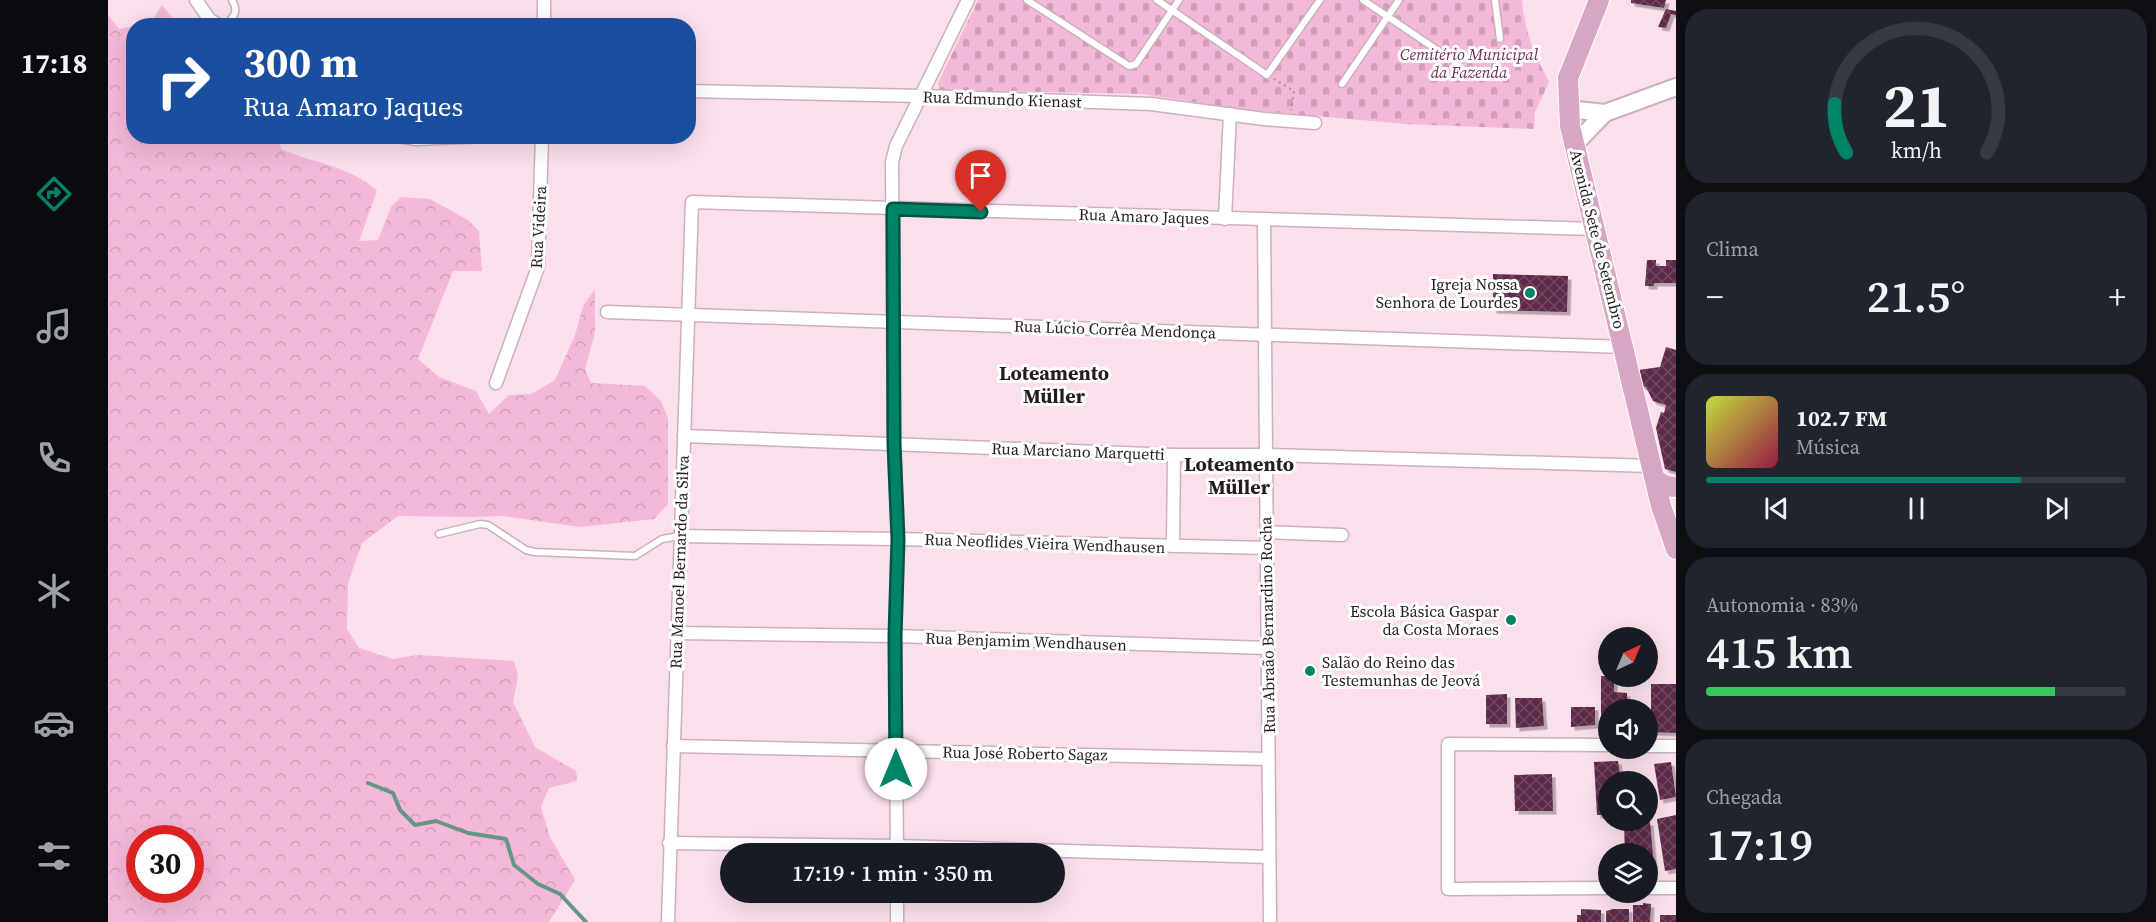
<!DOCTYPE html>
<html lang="pt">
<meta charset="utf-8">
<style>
body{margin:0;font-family:"Source Serif 4",serif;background:#20242c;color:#f1f3f6;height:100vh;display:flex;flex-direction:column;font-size:22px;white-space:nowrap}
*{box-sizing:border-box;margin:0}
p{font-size:20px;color:#9ea1a6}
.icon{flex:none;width:33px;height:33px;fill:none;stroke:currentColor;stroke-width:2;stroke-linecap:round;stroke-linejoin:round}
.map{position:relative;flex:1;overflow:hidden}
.drawer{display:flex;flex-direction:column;gap:9px;padding:9px;background:#0d0f14;width:480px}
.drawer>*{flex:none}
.guide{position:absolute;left:18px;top:18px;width:570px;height:126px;border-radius:24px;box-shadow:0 6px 24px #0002;background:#1a4fa0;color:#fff;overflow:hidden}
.needle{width:39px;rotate:44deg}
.buttons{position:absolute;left:1490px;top:627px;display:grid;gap:12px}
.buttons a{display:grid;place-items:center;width:60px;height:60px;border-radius:50%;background:#171b24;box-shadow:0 6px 24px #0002;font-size:30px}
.speed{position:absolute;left:18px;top:825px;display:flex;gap:12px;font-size:30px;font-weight:700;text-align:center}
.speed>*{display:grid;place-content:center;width:78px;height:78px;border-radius:50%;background:#171b24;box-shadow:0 6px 24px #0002;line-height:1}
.speed .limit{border:9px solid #d22;background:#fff;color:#111}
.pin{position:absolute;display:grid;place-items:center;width:51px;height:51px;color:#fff;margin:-62px -26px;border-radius:50% 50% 50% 0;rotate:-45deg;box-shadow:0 0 6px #0007}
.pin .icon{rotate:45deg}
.me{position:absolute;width:66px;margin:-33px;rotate:0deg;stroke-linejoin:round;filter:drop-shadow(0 0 4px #0008)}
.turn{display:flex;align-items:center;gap:21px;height:126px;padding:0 18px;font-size:27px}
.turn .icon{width:78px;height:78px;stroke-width:2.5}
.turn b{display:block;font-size:42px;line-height:51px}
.big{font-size:45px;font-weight:600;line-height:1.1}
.drawer .card{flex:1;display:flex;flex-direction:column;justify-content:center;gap:9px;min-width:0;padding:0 21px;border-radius:24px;background:#20242c}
.drawer .dial{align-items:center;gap:0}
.dial svg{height:156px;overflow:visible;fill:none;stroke:#363941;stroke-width:7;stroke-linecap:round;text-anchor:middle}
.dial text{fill:#f1f3f6;stroke:none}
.song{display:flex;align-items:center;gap:18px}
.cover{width:72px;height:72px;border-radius:9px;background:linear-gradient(135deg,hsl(70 70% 55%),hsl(340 70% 35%))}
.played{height:6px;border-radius:3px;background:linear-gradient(90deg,#008366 75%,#363941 75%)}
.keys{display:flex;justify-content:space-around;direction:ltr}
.heat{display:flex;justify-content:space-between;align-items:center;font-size:33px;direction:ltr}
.charge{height:9px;border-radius:4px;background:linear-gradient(90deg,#34c759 83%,#363941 0)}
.trip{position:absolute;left:612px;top:843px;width:345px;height:60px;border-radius:30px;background:#171b24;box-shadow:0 6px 24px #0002;font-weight:600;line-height:60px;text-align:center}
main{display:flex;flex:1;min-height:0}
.menu{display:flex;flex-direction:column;width:108px;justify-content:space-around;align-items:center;background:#090b0e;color:#9ea1a6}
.menu .icon{width:42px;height:42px}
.menu .current{color:#008366}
.menu b{font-size:27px;color:#f1f3f6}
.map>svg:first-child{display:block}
.forest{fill:url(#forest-crowns);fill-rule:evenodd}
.cemetery{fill:url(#cemetery-stones)}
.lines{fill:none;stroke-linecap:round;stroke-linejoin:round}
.stream{stroke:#659685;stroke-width:4}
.building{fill:url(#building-cross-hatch);filter:url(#shadow)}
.service-casing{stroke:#cab0bd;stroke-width:9}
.minor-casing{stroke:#cab0bd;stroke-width:15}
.secondary-casing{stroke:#cab0bd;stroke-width:20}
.primary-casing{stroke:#fff;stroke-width:22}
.path{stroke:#96838d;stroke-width:2;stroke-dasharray:1.5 4.5;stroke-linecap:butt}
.service{stroke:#fff;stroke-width:6}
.minor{stroke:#fff;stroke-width:12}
.secondary{stroke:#fff;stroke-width:16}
.primary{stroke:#d6a6c2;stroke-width:20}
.route-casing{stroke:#005542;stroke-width:15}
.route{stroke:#008366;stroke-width:10}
.poi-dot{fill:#008366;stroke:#fff;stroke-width:2}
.labels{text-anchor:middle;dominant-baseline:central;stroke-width:6;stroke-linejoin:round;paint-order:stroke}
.park-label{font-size:16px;font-style:italic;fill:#732b57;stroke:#fff}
.street-label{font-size:16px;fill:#251c21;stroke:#fff}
.poi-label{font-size:16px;fill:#251c21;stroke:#fff;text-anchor:end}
.quarter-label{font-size:20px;font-weight:bold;fill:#251c21;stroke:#fff}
</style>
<main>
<nav class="menu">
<b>17:18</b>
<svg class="icon current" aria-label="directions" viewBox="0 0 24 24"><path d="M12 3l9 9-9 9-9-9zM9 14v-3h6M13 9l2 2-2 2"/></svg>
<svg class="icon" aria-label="music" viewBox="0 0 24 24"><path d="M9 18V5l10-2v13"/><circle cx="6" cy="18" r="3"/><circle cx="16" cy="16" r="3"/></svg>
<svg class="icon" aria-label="phone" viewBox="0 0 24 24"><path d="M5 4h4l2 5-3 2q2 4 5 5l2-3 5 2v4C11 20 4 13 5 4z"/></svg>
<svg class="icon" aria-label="climate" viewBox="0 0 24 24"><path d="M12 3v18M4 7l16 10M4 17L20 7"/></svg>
<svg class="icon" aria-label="car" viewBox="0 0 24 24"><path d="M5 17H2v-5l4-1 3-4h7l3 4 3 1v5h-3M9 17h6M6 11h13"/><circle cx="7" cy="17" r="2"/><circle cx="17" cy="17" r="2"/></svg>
<svg class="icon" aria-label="filters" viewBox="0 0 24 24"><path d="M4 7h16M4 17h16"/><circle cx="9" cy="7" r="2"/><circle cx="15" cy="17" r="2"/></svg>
</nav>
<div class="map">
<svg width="1568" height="922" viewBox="0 0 1568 922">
<defs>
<pattern id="forest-crowns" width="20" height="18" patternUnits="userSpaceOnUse" patternTransform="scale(1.5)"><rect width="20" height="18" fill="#f4b8d8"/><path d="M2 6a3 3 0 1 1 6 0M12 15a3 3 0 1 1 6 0" fill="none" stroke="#d19eb9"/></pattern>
<pattern id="cemetery-stones" width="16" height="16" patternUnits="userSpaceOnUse" patternTransform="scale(1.5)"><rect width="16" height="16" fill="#f4b8d8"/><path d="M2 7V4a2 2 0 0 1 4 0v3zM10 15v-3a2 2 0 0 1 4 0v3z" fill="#d19eb9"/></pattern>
<pattern id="building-cross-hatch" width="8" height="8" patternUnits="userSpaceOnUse" patternTransform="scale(1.5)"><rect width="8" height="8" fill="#5e2b49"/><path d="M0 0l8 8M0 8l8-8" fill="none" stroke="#714860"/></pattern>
<filter id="shadow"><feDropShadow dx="3.5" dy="3.5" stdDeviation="0" flood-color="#0004"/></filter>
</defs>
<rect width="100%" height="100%" fill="#fbdfed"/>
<g class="forest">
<polygon points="54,5 70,25 27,25 43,22"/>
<path d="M0,15L11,29L25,26L26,136L80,137L96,144L109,137H170L173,149C204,163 243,166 269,191L251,241L270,240L283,207L293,197L322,199L360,220L371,231L374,271H345L310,359L331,377L368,391L381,414L401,395L423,394L447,380L467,335L475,306L487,289V333L477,369L483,383L537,386L553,401L560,418V504L546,519L472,527L395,516L363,517L290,516L254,543L240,583L239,629L251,648L285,659L309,655L406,661L410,677L405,702L427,747L468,771L469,781L441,788L433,807L442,837L467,880L441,922H0ZM32,838H82V890H32Z"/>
</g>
<path class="cemetery" d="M870,0H1414C1417,33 1426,54 1441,82L1427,112L1426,129L1298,124L1140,110L1034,94L831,90L830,83Z"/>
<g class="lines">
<polyline class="stream" points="260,783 285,793 292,810 307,825 328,821 360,833 398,839 406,865 430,884 452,894 478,922"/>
</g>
<g class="building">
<polygon points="1523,0 1558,0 1556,8 1523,3"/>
<polygon points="1558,9 1568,11 1568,15 1563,14 1558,28 1550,27"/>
<polygon points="1539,260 1548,260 1548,266 1558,266 1558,260 1568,260 1568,283 1546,283 1546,286 1537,286"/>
<polygon points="1385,274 1460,276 1459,312 1385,310"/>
<polygon points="1558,347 1568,350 1568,472 1557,469 1548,428 1553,412 1556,413 1558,405 1545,401 1538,387 1533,386 1530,370 1552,367"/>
<polygon points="1493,676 1506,676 1506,692 1519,693 1519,710 1500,710 1500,727 1493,727"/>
<polygon points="1543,684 1568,684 1568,733 1543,732"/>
<polygon points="1399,694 1399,724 1378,724 1378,695"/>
<polygon points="1407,698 1434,698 1436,726 1408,728"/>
<polygon points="1463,707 1487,707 1487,725 1463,727"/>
<polygon points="1510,761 1513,782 1500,782 1500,815 1489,815 1486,762"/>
<polygon points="1563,762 1568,797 1552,800 1546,764"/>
<polygon points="1444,774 1445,811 1407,811 1406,775"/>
<polygon points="1568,815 1568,869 1557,871 1549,819"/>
<polygon points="1542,822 1546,866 1539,865 1539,854 1517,854 1516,824"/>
<polygon points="1535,903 1543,904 1542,922 1525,922 1525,905 1535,905"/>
<polygon points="1473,909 1493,910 1493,922 1469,922 1469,915 1473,915"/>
<polygon points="1505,909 1521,909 1521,922 1498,922 1498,911"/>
<rect x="1552" y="915" width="16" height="7"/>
</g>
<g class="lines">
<g class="service-casing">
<g id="service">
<polyline points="919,0 1021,66 1028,64 1071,0"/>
<polyline points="1049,0 1159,75 1212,0"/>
<polyline points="1255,0 1350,64"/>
<polyline points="1387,0 1392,39"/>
<path d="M118,25C126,17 131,11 124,0"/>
<polyline points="1234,84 1291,0"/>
<polyline points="331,534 372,524 380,525 418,550 427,552 527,556 554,539 572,536"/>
</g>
</g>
<g class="minor-casing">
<g id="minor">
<polyline points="88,0 102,20 112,26"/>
<polyline points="436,26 436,0"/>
<polyline points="580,91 813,96 1043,104 1156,119 1207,123"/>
<polyline points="290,136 308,139 378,136"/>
<polyline points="1117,219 1122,114"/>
<polyline points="1156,220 1162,922"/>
<polyline points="499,312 1516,347"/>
<polyline points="388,383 430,267 434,136"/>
<polyline points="576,436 1066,455 1158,455 1545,466"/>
<polyline points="1158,532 1234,535"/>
<polyline points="572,536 790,539 1159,548"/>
<polyline points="1065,546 1066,455"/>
<polyline points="569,633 787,636 1159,648"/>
<polyline points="1500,745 1340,744 1340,889 1500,888"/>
<polyline points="565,746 1160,759"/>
<polyline points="1539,746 1568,746"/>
<polyline points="561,843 789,846 1161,857"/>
<polyline points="789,854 787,636 790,539 786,444 784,162 788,146 860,0"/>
<polyline points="1539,888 1568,888"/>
<polyline points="560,922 584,202 1487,229"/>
<polyline points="789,922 789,892"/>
</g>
</g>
<g class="secondary-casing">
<g id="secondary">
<polyline points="1460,109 1497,113"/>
<polyline points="1467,144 1497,113 1568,87"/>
</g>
</g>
<g class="primary-casing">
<g id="primary">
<polyline points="1491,0 1460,78 1462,126 1553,506 1568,549"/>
<polyline points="1548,480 1558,486 1568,487"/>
</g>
</g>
<polyline class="path" points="1166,79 1186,91 1183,110"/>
<use href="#service" class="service"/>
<use href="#minor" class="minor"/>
<use href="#secondary" class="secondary"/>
<use href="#primary" class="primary"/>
</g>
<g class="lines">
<g class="route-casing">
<polyline id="route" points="788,769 787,636 790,539 786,444 785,209 873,212"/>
</g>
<use href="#route" class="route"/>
</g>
<g class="poi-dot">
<circle cx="1422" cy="293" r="6"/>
<circle cx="1403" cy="620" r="6"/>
<circle cx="1202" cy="671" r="6"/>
</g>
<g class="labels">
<g class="park-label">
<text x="1361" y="54">Cemitério Municipal<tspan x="1361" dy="18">da Fazenda</tspan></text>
</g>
<g class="street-label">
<text transform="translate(894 99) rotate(2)">Rua Edmundo Kienast</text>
<text transform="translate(1036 216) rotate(2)">Rua Amaro Jaques</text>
<text transform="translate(430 227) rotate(-87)">Rua Videira</text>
<text transform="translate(1490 239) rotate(76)">Avenida Sete de Setembro</text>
<text transform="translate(1007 329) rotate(2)">Rua Lúcio Corrêa Mendonça</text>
<text transform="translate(970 451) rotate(2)">Rua Marciano Marquetti</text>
<text transform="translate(937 543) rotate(2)">Rua Neoflides Vieira Wendhausen</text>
<text transform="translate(571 562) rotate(-88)">Rua Manoel Bernardo da Silva</text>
<text transform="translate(1159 625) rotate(-91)">Rua Abraão Bernardino Rocha</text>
<text transform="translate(918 641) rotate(2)">Rua Benjamim Wendhausen</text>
<text transform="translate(917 753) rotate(1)">Rua José Roberto Sagaz</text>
</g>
<g class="poi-label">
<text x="1410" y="284">Igreja Nossa<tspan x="1410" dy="18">Senhora de Lourdes</tspan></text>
<text x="1391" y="611">Escola Básica Gaspar<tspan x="1391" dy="18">da Costa Moraes</tspan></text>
<text x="1214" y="662" text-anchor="start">Salão do Reino das<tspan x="1214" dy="18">Testemunhas de Jeová</tspan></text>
</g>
<g class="quarter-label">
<text x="946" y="373">Loteamento<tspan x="946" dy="23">Müller</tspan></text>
<text x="1131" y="464">Loteamento<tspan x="1131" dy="23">Müller</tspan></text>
</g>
</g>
</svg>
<div class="buttons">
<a><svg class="needle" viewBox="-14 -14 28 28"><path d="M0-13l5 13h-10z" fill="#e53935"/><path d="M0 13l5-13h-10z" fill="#9ea1a6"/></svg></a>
<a><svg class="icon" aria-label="sound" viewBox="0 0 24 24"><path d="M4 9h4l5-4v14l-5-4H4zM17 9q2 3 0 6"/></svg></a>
<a><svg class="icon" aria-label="search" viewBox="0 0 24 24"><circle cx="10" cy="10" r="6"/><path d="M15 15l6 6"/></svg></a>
<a><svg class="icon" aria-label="layers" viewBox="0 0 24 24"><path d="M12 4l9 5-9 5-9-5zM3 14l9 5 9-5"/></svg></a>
</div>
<div class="speed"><div class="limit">30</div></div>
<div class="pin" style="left:873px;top:212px;background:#d93025"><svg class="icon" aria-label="arrive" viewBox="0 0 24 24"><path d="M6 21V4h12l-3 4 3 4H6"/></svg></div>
<svg class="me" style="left:788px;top:769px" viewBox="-20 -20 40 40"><circle r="19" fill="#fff"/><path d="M0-13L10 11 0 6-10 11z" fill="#008366"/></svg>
<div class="trip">17:19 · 1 min · 350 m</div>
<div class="guide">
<div class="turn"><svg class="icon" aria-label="right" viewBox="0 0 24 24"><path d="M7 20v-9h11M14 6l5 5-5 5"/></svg><div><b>300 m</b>Rua Amaro Jaques</div></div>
</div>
</div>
<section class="drawer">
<div class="card dial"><svg viewBox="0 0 100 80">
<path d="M14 69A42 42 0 1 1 86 69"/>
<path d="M14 69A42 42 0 0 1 8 44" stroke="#008366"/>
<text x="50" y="56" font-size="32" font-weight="700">21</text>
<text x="50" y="72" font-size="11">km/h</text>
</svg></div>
<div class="card"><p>Clima</p>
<div class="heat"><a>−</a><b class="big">21.5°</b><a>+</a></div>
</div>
<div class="card">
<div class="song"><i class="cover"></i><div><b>102.7 FM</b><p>Música</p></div></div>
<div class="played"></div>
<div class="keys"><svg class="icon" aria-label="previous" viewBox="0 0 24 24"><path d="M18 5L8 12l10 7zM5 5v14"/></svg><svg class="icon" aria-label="pause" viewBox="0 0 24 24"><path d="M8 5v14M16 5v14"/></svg><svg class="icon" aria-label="next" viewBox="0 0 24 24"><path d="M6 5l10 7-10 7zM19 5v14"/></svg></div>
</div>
<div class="card"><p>Autonomia · 83%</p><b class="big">415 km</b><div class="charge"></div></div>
<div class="card"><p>Chegada</p><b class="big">17:19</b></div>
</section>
</main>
